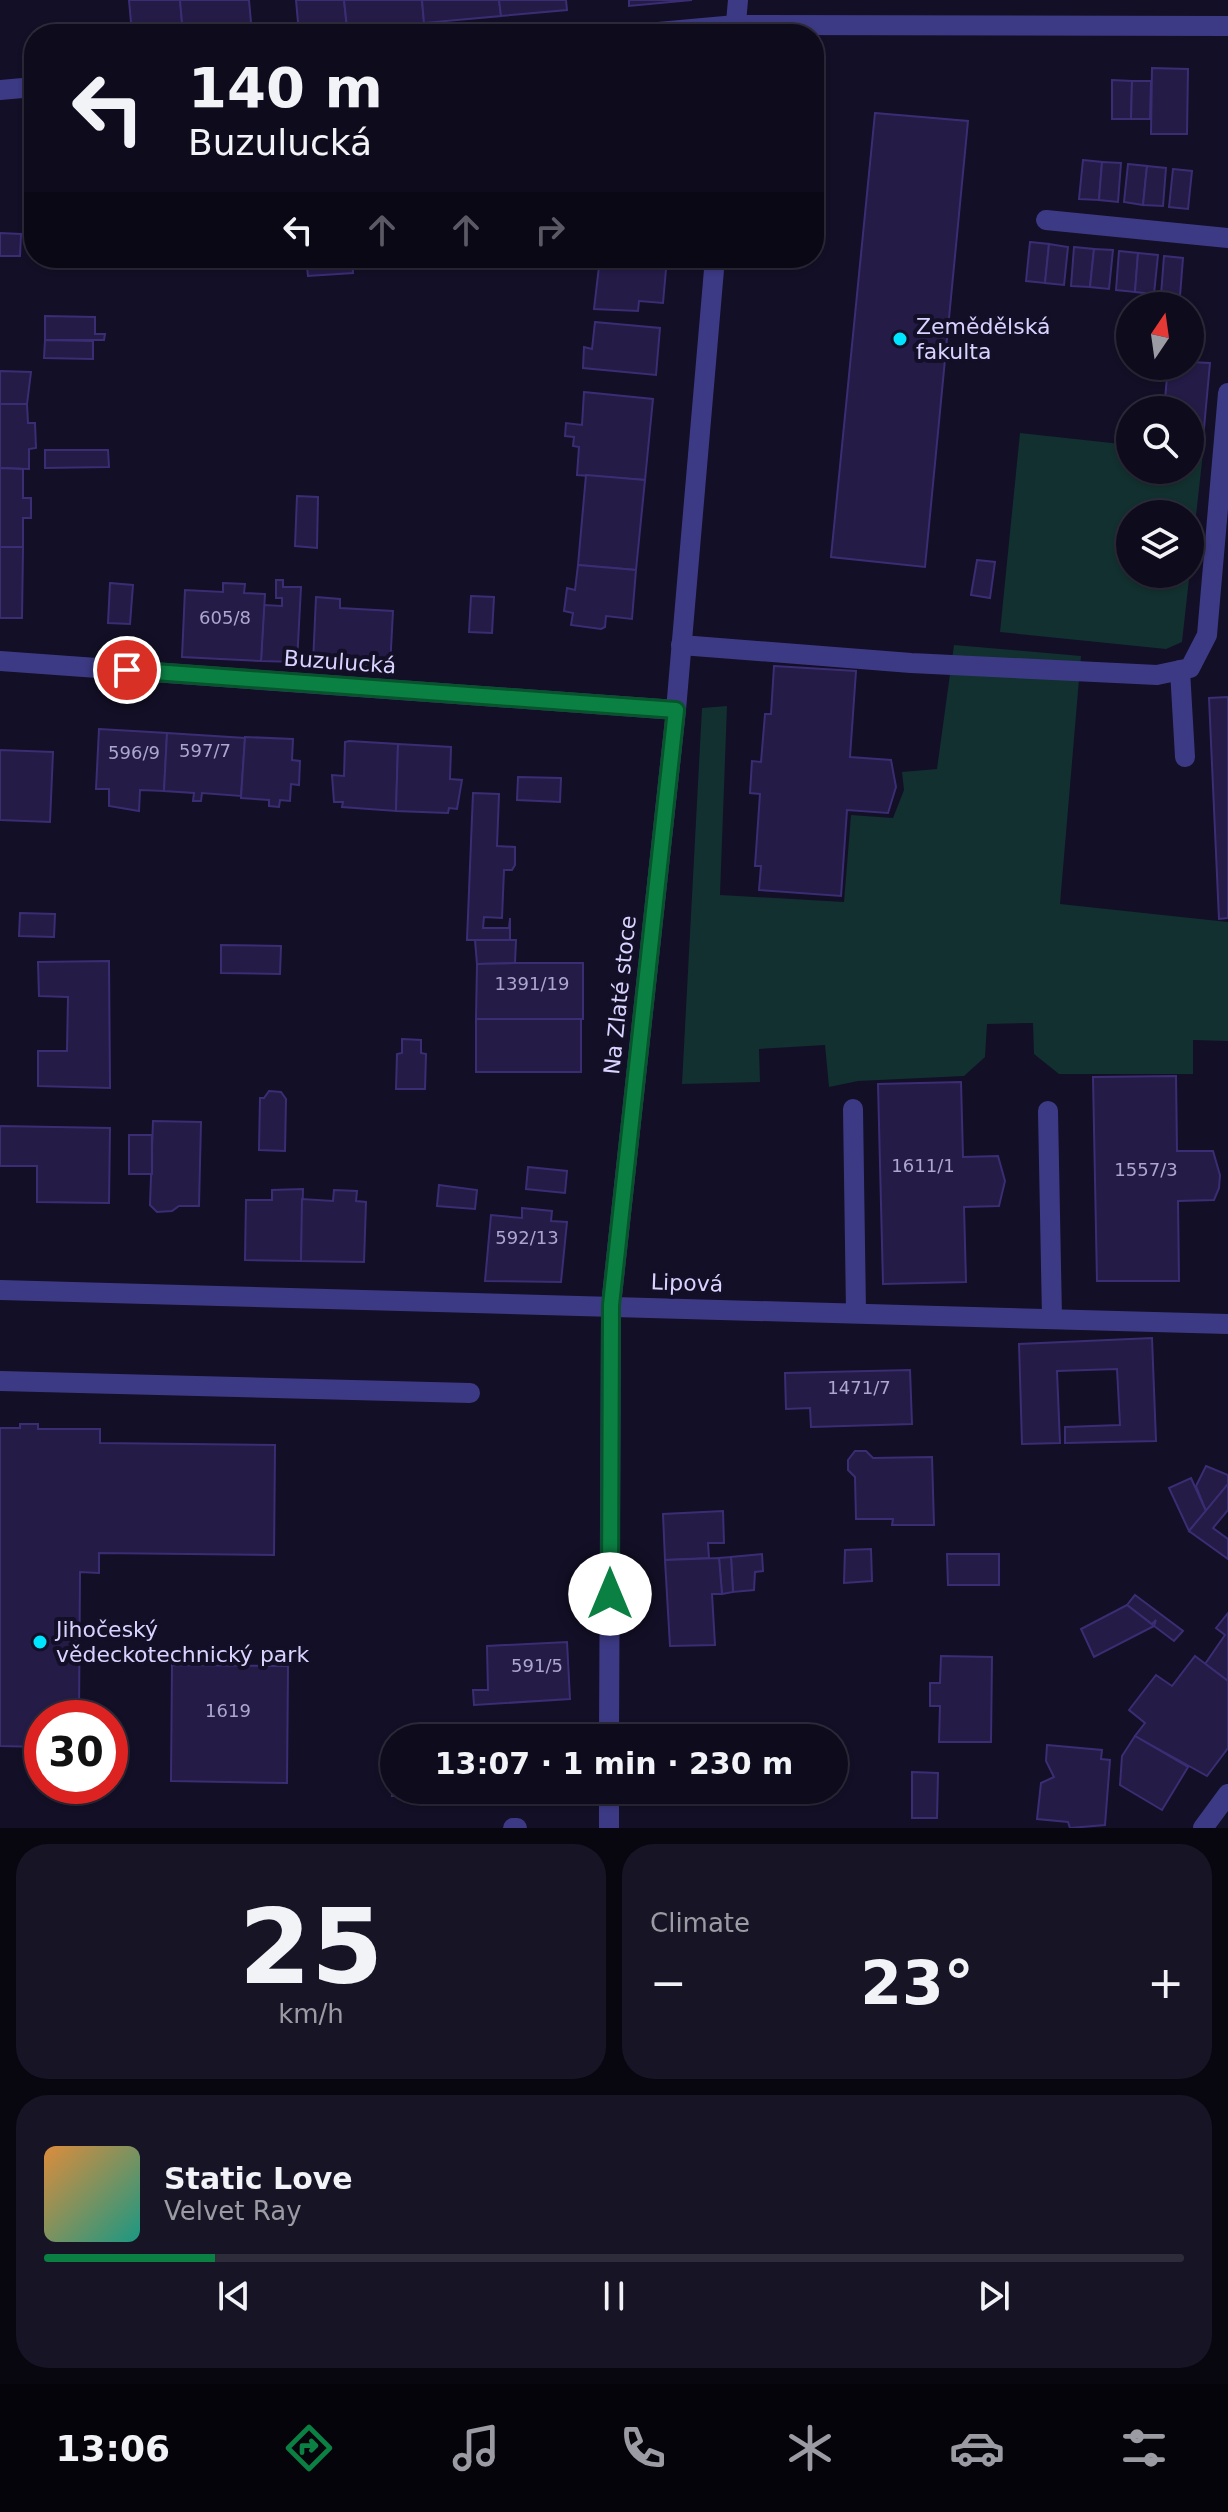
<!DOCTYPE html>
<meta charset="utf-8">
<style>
body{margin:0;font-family:"DejaVu Sans",sans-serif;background:#171425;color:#f1f3f6;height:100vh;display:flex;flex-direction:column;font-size:30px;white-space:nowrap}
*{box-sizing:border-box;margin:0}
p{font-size:26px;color:#9b9ba3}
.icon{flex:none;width:44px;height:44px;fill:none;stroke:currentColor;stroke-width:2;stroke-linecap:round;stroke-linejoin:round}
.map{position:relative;height:1828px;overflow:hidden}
.details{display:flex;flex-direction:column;gap:16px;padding:16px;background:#08060f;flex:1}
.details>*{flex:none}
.top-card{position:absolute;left:24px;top:24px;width:800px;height:244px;border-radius:32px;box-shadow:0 2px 6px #0004,0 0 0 2px #2e2b3b;background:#0e0b1c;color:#f1f3f6;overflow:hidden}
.needle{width:52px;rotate:13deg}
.fabs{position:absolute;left:1116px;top:292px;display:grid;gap:16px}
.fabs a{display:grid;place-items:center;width:88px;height:88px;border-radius:50%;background:#0e0b1c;box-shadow:0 2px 6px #0004,0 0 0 2px #2e2b3b;font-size:40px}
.speed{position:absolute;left:24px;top:1700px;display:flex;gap:16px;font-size:40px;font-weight:700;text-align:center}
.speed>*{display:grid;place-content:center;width:104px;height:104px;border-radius:50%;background:#0e0b1c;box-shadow:0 2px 6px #0004,0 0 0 2px #2e2b3b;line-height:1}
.speed .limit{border:12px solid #d22;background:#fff;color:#111}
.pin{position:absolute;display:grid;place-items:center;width:68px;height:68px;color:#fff;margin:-34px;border:4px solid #fff;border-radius:50%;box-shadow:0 2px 8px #0007}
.me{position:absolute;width:88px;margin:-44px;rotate:0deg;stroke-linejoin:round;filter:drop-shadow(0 0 6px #0008)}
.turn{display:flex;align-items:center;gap:28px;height:168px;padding:0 32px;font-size:36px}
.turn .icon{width:104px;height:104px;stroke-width:2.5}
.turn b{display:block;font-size:56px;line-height:68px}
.lanes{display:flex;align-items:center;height:76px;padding:0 32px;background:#0003;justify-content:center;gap:40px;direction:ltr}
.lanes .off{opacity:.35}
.big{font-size:60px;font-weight:700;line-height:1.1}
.details .card{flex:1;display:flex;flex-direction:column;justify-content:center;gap:12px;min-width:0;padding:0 28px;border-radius:32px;background:#171425}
.details .dial{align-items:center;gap:0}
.dial b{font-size:104px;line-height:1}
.song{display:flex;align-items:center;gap:24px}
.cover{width:96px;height:96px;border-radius:12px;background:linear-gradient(135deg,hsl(30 70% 55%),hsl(170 70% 35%))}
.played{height:8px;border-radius:4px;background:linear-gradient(90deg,#0b8043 15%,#2e2b3b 15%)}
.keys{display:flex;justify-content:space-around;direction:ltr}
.heat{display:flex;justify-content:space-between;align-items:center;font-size:44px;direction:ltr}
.details .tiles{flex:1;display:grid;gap:16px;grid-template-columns:1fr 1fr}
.card:last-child{grid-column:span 2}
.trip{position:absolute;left:380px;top:1724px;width:468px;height:80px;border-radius:40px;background:#0e0b1c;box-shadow:0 2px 6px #0004,0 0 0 2px #2e2b3b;font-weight:700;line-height:80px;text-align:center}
.menu{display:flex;height:128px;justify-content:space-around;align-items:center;background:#06040b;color:#9b9ba3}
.menu .icon{width:56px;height:56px}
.menu .on{color:#0b8043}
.menu b{font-size:36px;color:#f1f3f6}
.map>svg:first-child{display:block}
.green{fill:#12302f;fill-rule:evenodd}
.building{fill:#241b47;stroke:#3b2d73;stroke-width:2}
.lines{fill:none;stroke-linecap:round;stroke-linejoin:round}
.lane{stroke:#3d3a85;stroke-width:20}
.street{stroke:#3d3a85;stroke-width:20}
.route-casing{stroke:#07532c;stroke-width:20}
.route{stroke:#0b8043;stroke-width:14}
.poi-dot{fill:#00e5ff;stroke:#130f26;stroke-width:3}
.labels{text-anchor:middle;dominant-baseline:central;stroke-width:8;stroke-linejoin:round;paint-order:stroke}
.number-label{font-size:18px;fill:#aca6d1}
.poi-label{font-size:22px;fill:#d9d4ff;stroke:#130f26;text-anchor:start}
.street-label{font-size:22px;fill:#d9d4ff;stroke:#130f26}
</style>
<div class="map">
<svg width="1228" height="1828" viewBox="0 0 1228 1828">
<rect width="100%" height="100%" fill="#130f26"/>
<g class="green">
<path d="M1020,433L1130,445V470H1190V451L1203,453L1182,642L1166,649L1000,632ZM1130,514H1190V574H1130Z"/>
<polygon points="954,645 1081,656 1060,904 1228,922 1228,1041 1193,1040 1193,1074 1059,1074 1034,1054 1033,1023 987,1024 985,1057 964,1076 858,1081 829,1087 825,1045 759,1049 760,1082 682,1084 702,708 727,706 720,895 844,902 851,815 893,818 904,790 902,772 937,769"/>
</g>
<g class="building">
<polygon points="129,0 180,0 183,34 132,34"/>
<polygon points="180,0 249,0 252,34 183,34"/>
<polygon points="296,0 344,0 347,30 299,34"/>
<polygon points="344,0 422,0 424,23 347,27"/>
<polygon points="422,0 499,0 501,16 424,23"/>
<polygon points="499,0 566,0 567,10 501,16"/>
<polygon points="629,0 692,0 629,6"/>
<polygon points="1152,68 1188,69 1187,134 1151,134"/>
<polygon points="1112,80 1132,81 1131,119 1112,119"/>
<polygon points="1132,81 1151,81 1150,119 1131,119"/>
<polygon points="875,113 968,121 925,567 831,557"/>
<polygon points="1083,160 1102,162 1099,200 1079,199"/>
<polygon points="1102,162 1121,163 1118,202 1099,200"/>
<polygon points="1128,164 1147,166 1143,205 1124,202"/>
<polygon points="1147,166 1166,168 1163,206 1143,205"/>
<polygon points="1173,169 1192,171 1188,209 1169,207"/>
<polygon points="0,233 21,234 20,256 0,256"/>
<polygon points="1030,242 1049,244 1045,283 1026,281"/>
<polygon points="1049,244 1068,247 1064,285 1045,283"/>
<polygon points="1074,247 1094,249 1090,287 1071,286"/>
<polygon points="1094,249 1113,250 1109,289 1090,287"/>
<polygon points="1119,251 1138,253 1135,292 1116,290"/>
<polygon points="1138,253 1158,255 1154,294 1135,292"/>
<polygon points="1164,256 1183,258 1180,296 1161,295"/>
<polygon points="306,258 352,258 353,273 308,276"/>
<polygon points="600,258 667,258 663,303 639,301 638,311 594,309"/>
<polygon points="45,316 95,317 95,334 105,334 104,340 45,340"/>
<polygon points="595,322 660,328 656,375 583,368 584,347 592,349"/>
<polygon points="45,340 93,341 93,359 44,358"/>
<polygon points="1190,362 1210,363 1203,439 1190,438 1190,410 1164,410 1168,366 1190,366"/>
<polygon points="0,371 31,372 27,404 0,404"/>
<polygon points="584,392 653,399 645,480 577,475 579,447 573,446 574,437 565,436 566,423 582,425"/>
<polygon points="0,404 27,404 28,423 35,423 36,448 29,449 29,469 0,468"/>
<polygon points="45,450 108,450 109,467 45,468"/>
<polygon points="0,468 23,469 23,498 31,498 31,518 23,518 23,547 0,547"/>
<polygon points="586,475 645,480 636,570 578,565"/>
<polygon points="297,496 318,497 317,548 295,546"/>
<polygon points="0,547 23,547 22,618 0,618"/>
<polygon points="977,560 995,562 990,598 971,595"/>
<polygon points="578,565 636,570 632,619 606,616 605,627 601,629 571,625 573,613 564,611 567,588 575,590"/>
<polygon points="276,580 283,580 283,587 301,587 297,662 261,661 264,605 282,606 282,598 276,598"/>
<polygon points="110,583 133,585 130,624 108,623"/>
<polygon points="223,583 245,584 244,593 265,594 261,661 182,657 185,590 223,592"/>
<polygon points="471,596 494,597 492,633 469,632"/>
<polygon points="316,597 340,599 340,608 393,611 390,667 313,663"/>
<polygon points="774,666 856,671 850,757 891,760 896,787 888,813 847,810 841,896 759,890 761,866 755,866 760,794 750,793 752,761 761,762 765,714 771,714"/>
<polygon points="1228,697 1228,918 1219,919 1209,698"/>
<polygon points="99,729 167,733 164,791 140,790 139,811 109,806 109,789 96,789"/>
<polygon points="167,733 245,738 241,796 202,793 201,801 193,801 194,793 164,791"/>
<polygon points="245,737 293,739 292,760 300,761 299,785 291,784 290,801 280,800 279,807 269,806 269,800 241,798"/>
<polygon points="349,741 398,744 396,811 342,807 343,802 334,802 332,775 344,776 345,742"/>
<polygon points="398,744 451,747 450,779 462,780 457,809 449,808 448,813 396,811"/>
<polygon points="0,750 53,752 50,822 0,820"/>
<polygon points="518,777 561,778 560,802 517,800"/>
<polygon points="473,793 499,794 497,846 515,847 515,865 512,870 504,870 502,918 484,917 483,928 509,928 510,918 510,940 467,940"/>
<polygon points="20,913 55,914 54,937 19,936"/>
<polygon points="475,940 516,940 515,963 477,964"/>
<polygon points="221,945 281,946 280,974 221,973"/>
<polygon points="109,961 110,1088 38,1086 38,1051 67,1051 68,997 39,996 38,962"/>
<polygon points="515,963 583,963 583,1019 476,1019 477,964"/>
<rect x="476" y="1019" width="105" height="53"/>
<polygon points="402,1039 421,1040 421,1053 426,1054 425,1089 396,1089 397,1054 402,1053"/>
<polygon points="1176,1076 1177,1151 1213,1151 1220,1175 1219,1188 1214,1200 1178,1201 1179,1281 1097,1281 1093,1077"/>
<polygon points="961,1082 963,1157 998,1156 1005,1181 999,1206 964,1207 966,1282 883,1284 878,1084"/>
<polygon points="269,1091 281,1092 286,1099 285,1151 259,1150 260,1098 264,1098"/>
<polygon points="153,1121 201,1122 199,1206 179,1206 172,1211 157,1212 150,1205"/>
<polygon points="0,1126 110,1128 109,1203 37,1202 37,1166 0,1166"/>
<rect x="129" y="1135" width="23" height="39"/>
<polygon points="528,1167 567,1171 565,1193 526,1189"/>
<polygon points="439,1185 477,1190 475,1209 437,1206"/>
<polygon points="303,1189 301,1261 245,1260 246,1200 272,1200 272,1190"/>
<polygon points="334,1190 357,1191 356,1201 366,1202 364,1262 301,1261 302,1199 333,1201"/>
<polygon points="522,1208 552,1211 551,1221 567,1222 561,1282 485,1281 491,1215 522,1218"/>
<polygon points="1152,1338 1156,1441 1065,1443 1065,1427 1120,1425 1117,1369 1057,1371 1060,1443 1022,1444 1019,1344"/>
<polygon points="910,1370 912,1424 811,1427 810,1408 786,1409 785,1373"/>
<polygon points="20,1424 38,1424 38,1429 100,1429 100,1443 275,1445 274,1555 99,1553 99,1573 80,1572 79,1718 42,1718 42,1747 0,1746 0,1428 20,1428"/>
<polygon points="855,1451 866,1451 873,1458 932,1457 934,1525 892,1525 893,1519 856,1519 855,1477 848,1470 848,1460"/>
<polygon points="1206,1466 1228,1475 1228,1484 1206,1511 1196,1486"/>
<polygon points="1191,1478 1206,1511 1189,1531 1169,1488"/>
<polygon points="1228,1484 1228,1510 1213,1528 1228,1539 1228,1559 1189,1531"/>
<polygon points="723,1511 724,1543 708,1543 709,1558 665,1560 663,1514"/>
<polygon points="871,1549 872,1581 844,1583 845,1550"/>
<polygon points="762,1554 763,1571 755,1572 754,1590 733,1592 731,1557"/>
<polygon points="947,1554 999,1554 999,1585 948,1585"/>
<polygon points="731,1557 733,1592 722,1594 719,1558"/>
<polygon points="719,1558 722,1594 712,1594 715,1645 670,1646 665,1560"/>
<polygon points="1135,1595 1183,1631 1174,1641 1154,1626 1156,1620 1152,1624 1127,1605"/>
<polygon points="1127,1605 1154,1626 1094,1657 1081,1629"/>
<polygon points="1228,1613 1228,1681 1205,1664 1225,1635 1216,1628"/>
<polygon points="567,1642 570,1699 474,1705 473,1690 488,1690 487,1646"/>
<polygon points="941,1656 992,1657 991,1742 939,1742 940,1706 930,1706 930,1683 940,1683"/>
<polygon points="1195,1656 1228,1681 1228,1748 1207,1776 1135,1736 1145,1723 1129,1710 1156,1675 1172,1686"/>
<polygon points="172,1665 288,1666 287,1783 171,1781"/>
<polygon points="79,1711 105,1712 105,1718 79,1718"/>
<polygon points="752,1728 824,1729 823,1738 752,1738"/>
<polygon points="1135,1736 1188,1767 1162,1810 1120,1785 1122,1756"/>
<polygon points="1047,1745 1102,1750 1101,1759 1110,1760 1105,1825 1070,1828 1068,1822 1037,1819 1041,1783 1054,1777 1046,1761"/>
<polygon points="912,1772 938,1773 937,1818 912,1818"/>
<polygon points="392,1777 394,1790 426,1790 426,1796 392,1796"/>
<polygon points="751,1790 822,1790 822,1795 800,1794 799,1803 773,1803 773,1794"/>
</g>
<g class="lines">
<g class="lane">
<polyline points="1046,220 1228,238"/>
<polyline points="681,645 911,663 1157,675 1190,668 1207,635 1228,393"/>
<polyline points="1180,670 1185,757"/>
<polyline points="853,1109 856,1312"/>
<polyline points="1048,1111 1052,1318"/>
<polyline points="0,1381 470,1393"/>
<polyline points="513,1828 517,1828"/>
</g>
<g class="street">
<polyline points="636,34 736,25 1228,26"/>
<polyline points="735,34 738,0"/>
<polyline points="0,90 34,87"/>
<polyline points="0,661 676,710"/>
<polyline points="0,1290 1228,1324"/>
<polyline points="609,1738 611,1305 676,710 715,258"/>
<polyline points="609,1828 609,1790"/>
<polyline points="1203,1828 1228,1794"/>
</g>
</g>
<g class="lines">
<g class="route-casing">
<polyline id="route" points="127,670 676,710 611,1305 610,1594"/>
</g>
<use href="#route" class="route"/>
</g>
<g class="poi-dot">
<circle cx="900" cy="339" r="8"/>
<circle cx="40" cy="1642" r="8"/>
</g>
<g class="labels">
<g class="number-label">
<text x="225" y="617">605/8</text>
<text x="205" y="750">597/7</text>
<text x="134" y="752">596/9</text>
<text x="532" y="983">1391/19</text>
<text x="923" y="1165">1611/1</text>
<text x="1146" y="1169">1557/3</text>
<text x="527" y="1237">592/13</text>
<text x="859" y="1387">1471/7</text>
<text x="537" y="1665">591/5</text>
<text x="228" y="1710">1619</text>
</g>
<g class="poi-label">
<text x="916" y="326">Zemědělská<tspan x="916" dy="25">fakulta</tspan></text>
<text x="56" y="1629">Jihočeský<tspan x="56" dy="25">vědeckotechnický park</tspan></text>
</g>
<g class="street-label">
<text transform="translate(340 662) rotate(4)">Buzulucká</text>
<text transform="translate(620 995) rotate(-84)">Na Zlaté stoce</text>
<text transform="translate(687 1283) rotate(2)">Lipová</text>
</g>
</g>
</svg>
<div class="fabs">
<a><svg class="needle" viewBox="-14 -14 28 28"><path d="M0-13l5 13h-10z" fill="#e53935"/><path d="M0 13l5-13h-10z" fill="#9b9ba3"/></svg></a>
<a><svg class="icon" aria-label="search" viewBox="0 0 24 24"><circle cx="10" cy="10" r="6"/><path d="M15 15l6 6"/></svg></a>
<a><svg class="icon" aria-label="layers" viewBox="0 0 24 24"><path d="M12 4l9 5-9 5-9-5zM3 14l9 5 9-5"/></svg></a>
</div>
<div class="speed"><div class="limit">30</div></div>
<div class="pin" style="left:127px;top:670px;background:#d93025"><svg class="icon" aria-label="arrive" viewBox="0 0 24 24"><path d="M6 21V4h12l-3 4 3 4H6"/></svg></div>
<svg class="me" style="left:610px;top:1594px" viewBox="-20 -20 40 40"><circle r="19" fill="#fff"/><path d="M0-13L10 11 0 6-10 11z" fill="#0b8043"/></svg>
<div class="trip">13:07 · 1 min · 230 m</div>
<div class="top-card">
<div class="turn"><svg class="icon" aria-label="left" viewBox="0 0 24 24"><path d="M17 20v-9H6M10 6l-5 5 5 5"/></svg><div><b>140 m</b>Buzulucká</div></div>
<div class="lanes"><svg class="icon" aria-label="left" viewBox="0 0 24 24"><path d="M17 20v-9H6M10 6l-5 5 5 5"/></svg><svg class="icon off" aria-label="ahead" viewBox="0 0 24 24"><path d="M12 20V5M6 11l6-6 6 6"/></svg><svg class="icon off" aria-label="ahead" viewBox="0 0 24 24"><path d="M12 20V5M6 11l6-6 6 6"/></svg><svg class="icon off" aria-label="right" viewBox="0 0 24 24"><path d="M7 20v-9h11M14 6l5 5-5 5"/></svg></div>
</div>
</div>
<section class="details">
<div class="tiles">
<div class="card dial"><b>25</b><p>km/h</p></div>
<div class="card"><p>Climate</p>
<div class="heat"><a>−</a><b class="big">23°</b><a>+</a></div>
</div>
<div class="card">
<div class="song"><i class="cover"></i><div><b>Static Love</b><p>Velvet Ray</p></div></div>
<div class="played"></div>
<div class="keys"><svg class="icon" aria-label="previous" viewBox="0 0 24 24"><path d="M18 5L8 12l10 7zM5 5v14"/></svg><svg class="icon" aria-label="pause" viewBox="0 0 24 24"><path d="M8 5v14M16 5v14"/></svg><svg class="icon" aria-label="next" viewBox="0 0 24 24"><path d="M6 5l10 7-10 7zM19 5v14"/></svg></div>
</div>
</div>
</section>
<nav class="menu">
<b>13:06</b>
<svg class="icon on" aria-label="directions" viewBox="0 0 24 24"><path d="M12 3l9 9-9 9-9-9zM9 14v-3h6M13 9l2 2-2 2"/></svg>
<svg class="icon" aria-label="music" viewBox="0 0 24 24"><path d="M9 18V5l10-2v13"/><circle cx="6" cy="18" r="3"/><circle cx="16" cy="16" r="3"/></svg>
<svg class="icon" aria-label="phone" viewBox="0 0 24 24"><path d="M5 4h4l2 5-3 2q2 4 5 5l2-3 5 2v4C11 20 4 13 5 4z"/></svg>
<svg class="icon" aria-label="climate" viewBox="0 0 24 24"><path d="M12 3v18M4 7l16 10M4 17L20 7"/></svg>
<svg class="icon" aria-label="car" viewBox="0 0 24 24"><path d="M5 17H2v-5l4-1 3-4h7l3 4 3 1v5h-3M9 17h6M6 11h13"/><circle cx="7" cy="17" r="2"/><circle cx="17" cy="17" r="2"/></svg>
<svg class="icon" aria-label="filters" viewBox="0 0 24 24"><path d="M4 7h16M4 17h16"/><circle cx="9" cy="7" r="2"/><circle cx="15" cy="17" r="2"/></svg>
</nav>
